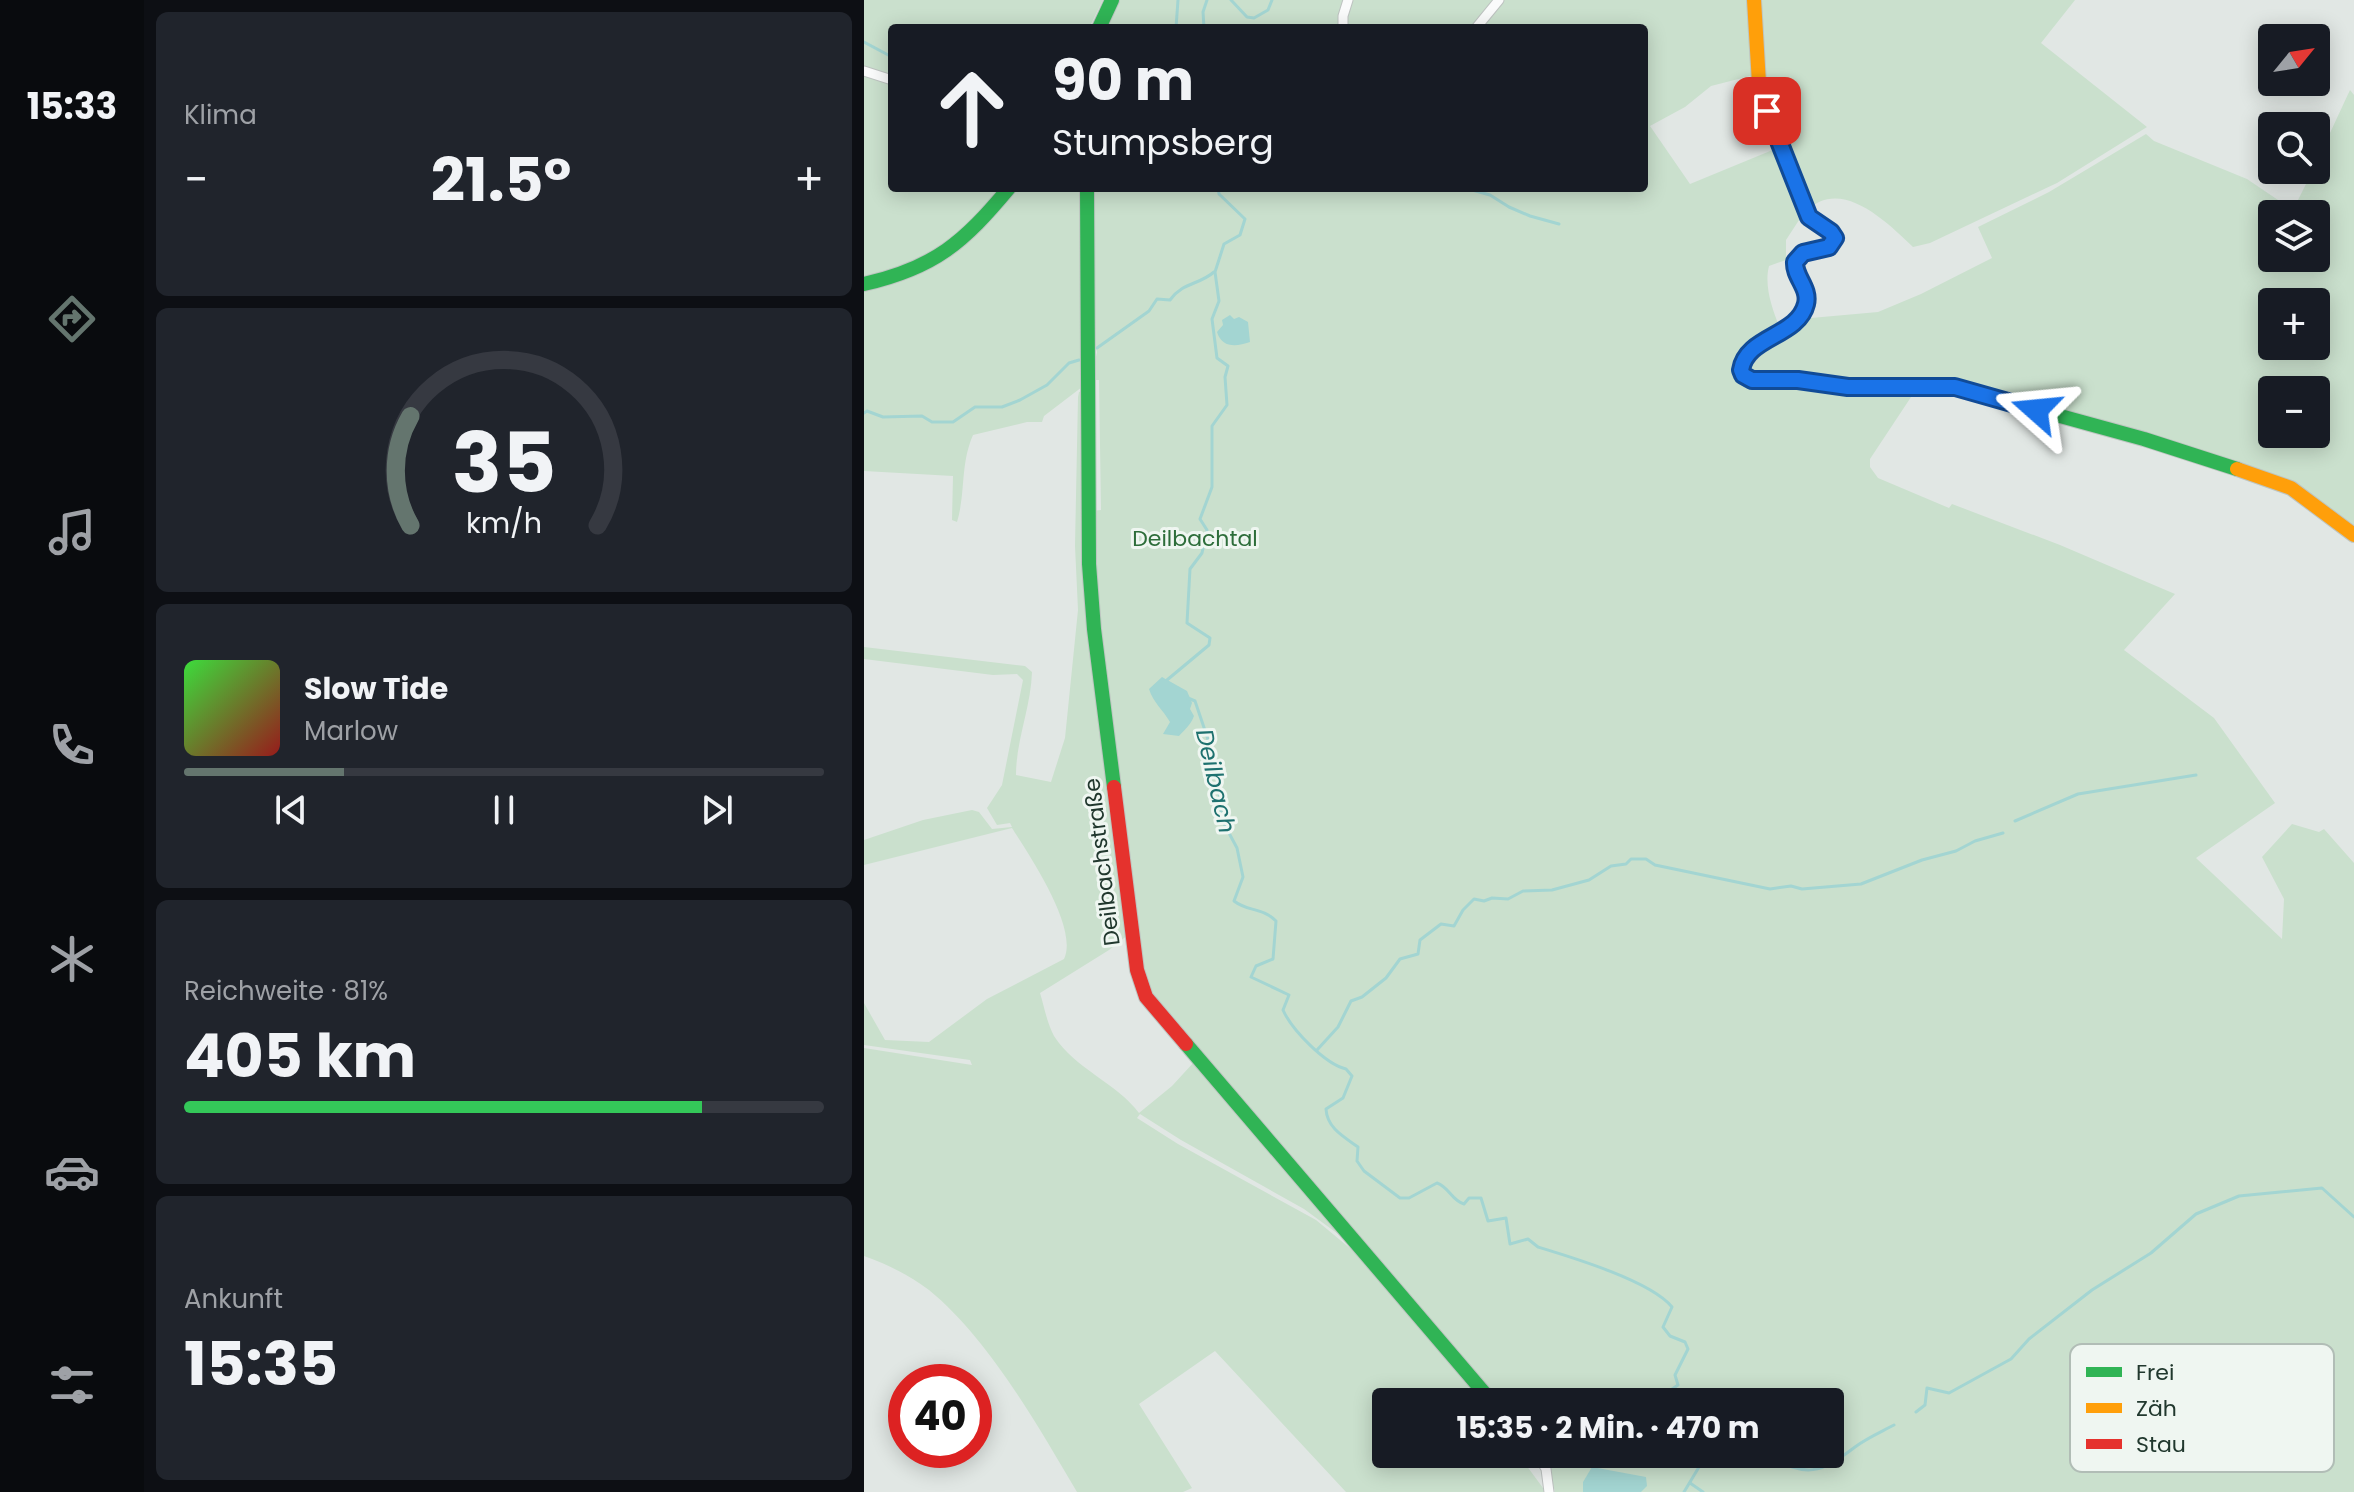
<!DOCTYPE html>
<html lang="de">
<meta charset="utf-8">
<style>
body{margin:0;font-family:Poppins,sans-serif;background:#20242c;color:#f1f3f6;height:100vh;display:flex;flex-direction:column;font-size:30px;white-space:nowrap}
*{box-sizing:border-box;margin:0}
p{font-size:26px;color:#9ea1a6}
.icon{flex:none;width:44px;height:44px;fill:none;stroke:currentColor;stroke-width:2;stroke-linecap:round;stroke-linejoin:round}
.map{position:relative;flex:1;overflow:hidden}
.sheet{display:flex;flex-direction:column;gap:12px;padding:12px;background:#0d0f14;width:720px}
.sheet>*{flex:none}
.banner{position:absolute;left:24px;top:24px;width:760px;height:168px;border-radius:8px;box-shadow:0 4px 20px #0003;background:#171b24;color:#f1f3f6;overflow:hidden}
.needle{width:52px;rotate:60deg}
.tools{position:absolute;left:1394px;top:24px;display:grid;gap:16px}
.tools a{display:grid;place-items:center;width:72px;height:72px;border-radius:8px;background:#171b24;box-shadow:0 4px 20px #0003;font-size:40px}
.speed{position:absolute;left:24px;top:1364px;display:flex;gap:16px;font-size:40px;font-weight:700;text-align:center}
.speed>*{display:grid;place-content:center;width:104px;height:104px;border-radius:50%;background:#171b24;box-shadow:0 4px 20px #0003;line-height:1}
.speed .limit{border:12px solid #d22;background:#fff;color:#111}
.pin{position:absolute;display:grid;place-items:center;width:68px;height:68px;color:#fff;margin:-34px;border-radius:16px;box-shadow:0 4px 12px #0006}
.me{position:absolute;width:88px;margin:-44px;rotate:288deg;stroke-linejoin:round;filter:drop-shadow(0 0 6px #0008)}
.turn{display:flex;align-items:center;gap:28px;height:168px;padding:0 32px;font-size:36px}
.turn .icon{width:104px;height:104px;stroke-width:2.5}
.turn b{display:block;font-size:56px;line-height:68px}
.big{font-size:60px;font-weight:700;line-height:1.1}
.sheet .tile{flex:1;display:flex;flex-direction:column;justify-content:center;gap:12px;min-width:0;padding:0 28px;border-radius:12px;background:#20242c}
.sheet .dial{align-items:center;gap:0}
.dial svg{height:208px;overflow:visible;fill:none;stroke:#363941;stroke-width:7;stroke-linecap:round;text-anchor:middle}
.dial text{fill:#f1f3f6;stroke:none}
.song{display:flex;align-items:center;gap:24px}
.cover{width:96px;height:96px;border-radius:12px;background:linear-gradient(135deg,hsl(120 70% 55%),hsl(0 70% 35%))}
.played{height:8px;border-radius:4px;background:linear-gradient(90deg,#64756e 25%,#363941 25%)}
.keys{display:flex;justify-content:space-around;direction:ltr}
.heat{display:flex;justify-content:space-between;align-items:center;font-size:44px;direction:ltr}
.charge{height:12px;border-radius:6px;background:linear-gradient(90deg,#34c759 81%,#363941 0)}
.trip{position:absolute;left:508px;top:1388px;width:472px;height:80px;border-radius:8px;background:#171b24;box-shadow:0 4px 20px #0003;font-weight:700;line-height:80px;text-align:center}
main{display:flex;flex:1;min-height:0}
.dock{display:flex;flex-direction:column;width:144px;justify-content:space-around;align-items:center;background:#090b0e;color:#9ea1a6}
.dock .icon{width:56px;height:56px}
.dock .active{color:#64756e}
.dock b{font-size:36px;color:#f1f3f6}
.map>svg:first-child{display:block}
.green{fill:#cae0cd;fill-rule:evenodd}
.water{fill:#a3d5d2}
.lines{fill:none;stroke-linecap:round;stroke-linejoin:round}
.stream{stroke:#a3d5d2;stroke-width:3}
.street-casing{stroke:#bec3c1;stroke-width:11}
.fast-casing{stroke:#bec5c1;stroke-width:16}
.slow-casing{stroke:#bec5c1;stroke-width:16}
.jam-casing{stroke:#bec5c1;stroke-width:16}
.street{stroke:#fafbfb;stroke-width:9}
.fast{stroke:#30b455;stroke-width:14}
.slow{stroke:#ff9f0a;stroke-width:14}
.jam{stroke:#e5322d;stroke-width:14}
.route-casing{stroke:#114b97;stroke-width:20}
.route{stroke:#1a73e8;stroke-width:14}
.labels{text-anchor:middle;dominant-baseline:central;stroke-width:6;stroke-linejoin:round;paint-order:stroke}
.park-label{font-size:22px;fill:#2d6d3a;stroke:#eff6f1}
.street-label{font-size:22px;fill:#21382e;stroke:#eff6f1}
.water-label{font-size:24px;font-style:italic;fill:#1e716f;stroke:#eff6f1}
.key{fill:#eff6f1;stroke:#b1bdb6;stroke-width:2}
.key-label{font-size:22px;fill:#21382e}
</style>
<main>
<nav class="dock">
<b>15:33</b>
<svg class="icon active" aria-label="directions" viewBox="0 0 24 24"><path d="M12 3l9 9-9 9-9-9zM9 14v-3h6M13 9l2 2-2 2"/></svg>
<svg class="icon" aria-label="music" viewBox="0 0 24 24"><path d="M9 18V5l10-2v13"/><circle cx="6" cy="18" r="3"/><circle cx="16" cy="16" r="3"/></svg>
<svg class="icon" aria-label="phone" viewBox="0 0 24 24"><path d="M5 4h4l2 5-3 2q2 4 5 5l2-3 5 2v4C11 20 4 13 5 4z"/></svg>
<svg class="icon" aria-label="climate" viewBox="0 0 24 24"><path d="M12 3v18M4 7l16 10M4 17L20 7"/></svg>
<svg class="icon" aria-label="car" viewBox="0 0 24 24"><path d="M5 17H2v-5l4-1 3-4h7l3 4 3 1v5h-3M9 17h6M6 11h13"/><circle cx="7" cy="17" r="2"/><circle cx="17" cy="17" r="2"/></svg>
<svg class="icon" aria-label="filters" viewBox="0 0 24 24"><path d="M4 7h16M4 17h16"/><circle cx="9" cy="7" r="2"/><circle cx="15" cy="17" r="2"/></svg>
</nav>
<section class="sheet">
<div class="tile"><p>Klima</p>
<div class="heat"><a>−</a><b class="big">21.5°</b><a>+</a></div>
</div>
<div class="tile dial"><svg viewBox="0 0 100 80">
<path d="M14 69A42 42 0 1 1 86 69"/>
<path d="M14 69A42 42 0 0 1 14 27" stroke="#64756e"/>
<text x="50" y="56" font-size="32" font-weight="700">35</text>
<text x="50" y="72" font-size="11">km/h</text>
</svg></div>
<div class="tile">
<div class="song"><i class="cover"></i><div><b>Slow Tide</b><p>Marlow</p></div></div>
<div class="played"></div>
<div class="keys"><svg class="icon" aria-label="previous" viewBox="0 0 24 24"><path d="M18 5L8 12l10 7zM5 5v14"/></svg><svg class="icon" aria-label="pause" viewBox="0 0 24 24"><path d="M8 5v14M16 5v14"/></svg><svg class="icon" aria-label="next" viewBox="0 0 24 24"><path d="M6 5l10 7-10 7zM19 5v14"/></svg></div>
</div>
<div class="tile"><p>Reichweite · 81%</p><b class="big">405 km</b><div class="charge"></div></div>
<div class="tile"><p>Ankunft</p><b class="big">15:35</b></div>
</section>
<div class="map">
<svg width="1490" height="1492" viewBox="0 0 1490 1492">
<rect width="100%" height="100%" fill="#e1e7e4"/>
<g class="green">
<polygon points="0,0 239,0 225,28 28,28 28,76 0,67"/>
<path d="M255,0H887L890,75L847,86L821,107L786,126L826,184L911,149L937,217L922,240V260L905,266C900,286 908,308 915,326C899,337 869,351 872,372L1053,388L1006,459V467L1014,478L1085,508L1088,504L1196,545L1311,594L1260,650L1350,718L1411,803L1332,858L1418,939L1420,899L1398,857L1428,824L1455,832L1460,829L1490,863V1492H691L685,1468L677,1454H966V1402H633L286,995L278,970L235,628L227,511L237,510L235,380H227L233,352L228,336L227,188H780V28H242Z"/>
<path d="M891,0H1211L1177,43L1283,127L1193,183L1066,243L1049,247C1022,221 975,175 941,213L903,110Z"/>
<polygon points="0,74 28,84 28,188 140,188 99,231 59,262 0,279"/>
<path d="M1486,90L1490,95V532L1421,485L1092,385H984L885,376L882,360L934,323L947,318L1014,312L1057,294L1128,258L1114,227L1185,192L1282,134L1290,141L1383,179L1429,210L1449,170H1452V163ZM1408,214H1452V258H1408ZM1408,302H1452V346H1408ZM1408,390H1452V434H1408Z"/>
<path d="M150,188H219L218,387L180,416L178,422H163L109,435C96,465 102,492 93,522L88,520L89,476L0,471V288L48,276Z"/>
<path d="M219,391V502L265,934L245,950L176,993C180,1006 183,1023 190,1036C211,1069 253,1083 275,1113L308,1086L330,1062L485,1242L440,1209L317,1140L276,1114L273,1118L314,1144L452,1220L505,1264L608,1384L604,1388L605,1392H614L622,1402H522V1454H654L682,1492H482L351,1351L275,1404L328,1488L319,1492H213C174,1426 125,1339 65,1290C45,1275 23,1264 0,1256V1048L108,1065L106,1060L0,1045V1003L21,1040L65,1042L123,999L200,959C215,928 165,855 148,828L0,865V840L59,820L108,810L115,812L128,829L148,827L146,823L133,825L123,808L138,785L159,680L153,674L129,675L0,659V647L161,666L168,672C167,707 152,740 152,775L187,782L201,738L214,610L211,546L214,397L215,392Z"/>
</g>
<g class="water">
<path d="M366,315L370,319L375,317L384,322L386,342C372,347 358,348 353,332L359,325L358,320Z"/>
<path d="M298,677L323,691L328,703L326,709L330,716C326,726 322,728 315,736L299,734L306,722C299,710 289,702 285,689Z"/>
<polygon points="728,1467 782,1477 783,1486 777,1492 719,1492 719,1482"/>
</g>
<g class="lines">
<g class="stream">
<polyline points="367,0 383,17 390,18 404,10 408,0"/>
<polyline points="312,28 314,0"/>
<polyline points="340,28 339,12 343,0"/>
<polyline points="0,42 28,57"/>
<polyline points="601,188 626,195 645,207 666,216 695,224"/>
<path d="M233,348L285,311L293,299L306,300C319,282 335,285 350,272"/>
<polyline points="0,413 3,411 19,417 58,416 68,422 89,422 111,407 138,407 156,400 183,385 205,363 215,360"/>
<polyline points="303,680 345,645 346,638 323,623 326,569 338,553 343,530 336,519 348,487 348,426 363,405 361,377 364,366 353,358 348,319 355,301 351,272 360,244 376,235 381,219 355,194 354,188"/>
<path d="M324,698L331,701L352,763L358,820L373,848L379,877L370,901C384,912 398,907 412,921L409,959L392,966L387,977L425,995L419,1010C428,1030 461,1064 482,1069L488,1076L479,1098L462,1109C463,1128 480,1137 494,1147L493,1161L500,1171L536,1198H545L573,1183C585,1187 588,1201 600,1204L605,1198H617L624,1221L642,1218L646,1244L664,1239L674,1247C707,1257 787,1281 808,1307L799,1327L806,1336L821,1342L824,1349L811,1375L814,1385L789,1402"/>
<polyline points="1151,821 1214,794 1332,775"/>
<polyline points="453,1050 474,1027 487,1001 498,997 522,978 536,959 554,954 556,940 577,924 590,926 599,910 610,899 620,901 628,898 644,899 659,891 688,890 725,880 747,866 762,864 767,859 782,859 791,865 906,889 927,886 938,889 997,884 1058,860 1092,851 1111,841 1139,833"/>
<polyline points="1052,1412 1061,1405 1063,1388 1085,1393 1147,1359 1165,1339 1228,1290 1287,1253 1332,1214 1375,1196 1458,1188 1490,1217"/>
<path d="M903,1454C942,1479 957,1473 991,1447C1003,1438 1017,1432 1030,1425"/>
<polyline points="839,1461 857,1454"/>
<polyline points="826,1483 839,1492"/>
<polyline points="820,1492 841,1457 840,1454"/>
</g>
<g class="street-casing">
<g id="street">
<polyline points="479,28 479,16 484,0"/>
<polyline points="612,28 635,0"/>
<polyline points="0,71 28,80"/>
<polyline points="673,1454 682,1469 685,1492"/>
</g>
</g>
<g class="fast-casing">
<g id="fast">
<polyline points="235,28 248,0"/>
<polyline points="223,188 225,564 230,629 250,787"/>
<path d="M0,284C71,268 100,242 145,188"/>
<polyline points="877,370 879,375 888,380 934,380 984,387 1091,387 1280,439 1373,469"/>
<polyline points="322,1044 628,1402"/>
</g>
</g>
<g class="slow-casing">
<g id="slow">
<path d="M877,370C889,337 944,328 943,298C942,285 932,275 931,262L939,253L965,247L971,238L967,232L945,217L903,111L895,83L890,0"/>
<polyline points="1373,469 1427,488 1490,535"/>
</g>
</g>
<g class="jam-casing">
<polyline id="jam" points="250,787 273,970 282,997 322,1044"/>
</g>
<use href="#street" class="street"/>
<use href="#fast" class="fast"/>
<use href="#slow" class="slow"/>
<use href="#jam" class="jam"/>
</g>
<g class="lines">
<g class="route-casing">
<path id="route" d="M903,111L945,217L967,232L971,238L965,247L939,253L931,262C930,277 946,288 942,304C934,337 882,336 877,370L879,375L888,380H934L984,387H1091L1172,410"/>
</g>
<use href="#route" class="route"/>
</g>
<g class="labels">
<g class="park-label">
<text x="331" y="538">Deilbachtal</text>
</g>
<g class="street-label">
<text transform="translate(238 862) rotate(-97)">Deilbachstraße</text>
</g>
<g class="water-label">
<text transform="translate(352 781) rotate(77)">Deilbach</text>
</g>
</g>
<rect x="1206" y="1344" width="264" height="128" rx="12" class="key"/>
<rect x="1222" y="1367" width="36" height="10" fill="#30b455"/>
<rect x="1222" y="1403" width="36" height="10" fill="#ff9f0a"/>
<rect x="1222" y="1439" width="36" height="10" fill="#e5322d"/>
<g class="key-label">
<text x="1272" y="1380">Frei</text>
<text x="1272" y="1416">Zäh</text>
<text x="1272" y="1452">Stau</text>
</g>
</svg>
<div class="tools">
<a><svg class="needle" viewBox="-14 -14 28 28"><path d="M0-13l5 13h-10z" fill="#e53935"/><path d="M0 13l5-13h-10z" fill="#9ea1a6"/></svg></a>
<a><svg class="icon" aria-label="search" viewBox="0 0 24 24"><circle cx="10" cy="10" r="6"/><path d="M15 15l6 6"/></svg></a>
<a><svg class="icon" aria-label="layers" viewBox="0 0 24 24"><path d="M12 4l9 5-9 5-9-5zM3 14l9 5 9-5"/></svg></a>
<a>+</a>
<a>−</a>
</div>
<div class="speed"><div class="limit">40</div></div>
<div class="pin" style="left:903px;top:111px;background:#d93025"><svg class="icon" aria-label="arrive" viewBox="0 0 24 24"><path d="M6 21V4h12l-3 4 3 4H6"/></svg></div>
<svg class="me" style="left:1172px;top:410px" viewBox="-20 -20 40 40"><path d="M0-17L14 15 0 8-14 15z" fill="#1a73e8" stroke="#fff" stroke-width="4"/></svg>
<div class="trip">15:35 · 2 Min. · 470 m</div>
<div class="banner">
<div class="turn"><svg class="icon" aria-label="ahead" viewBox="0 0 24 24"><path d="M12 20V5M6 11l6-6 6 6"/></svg><div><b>90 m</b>Stumpsberg</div></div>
</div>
</div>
</main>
